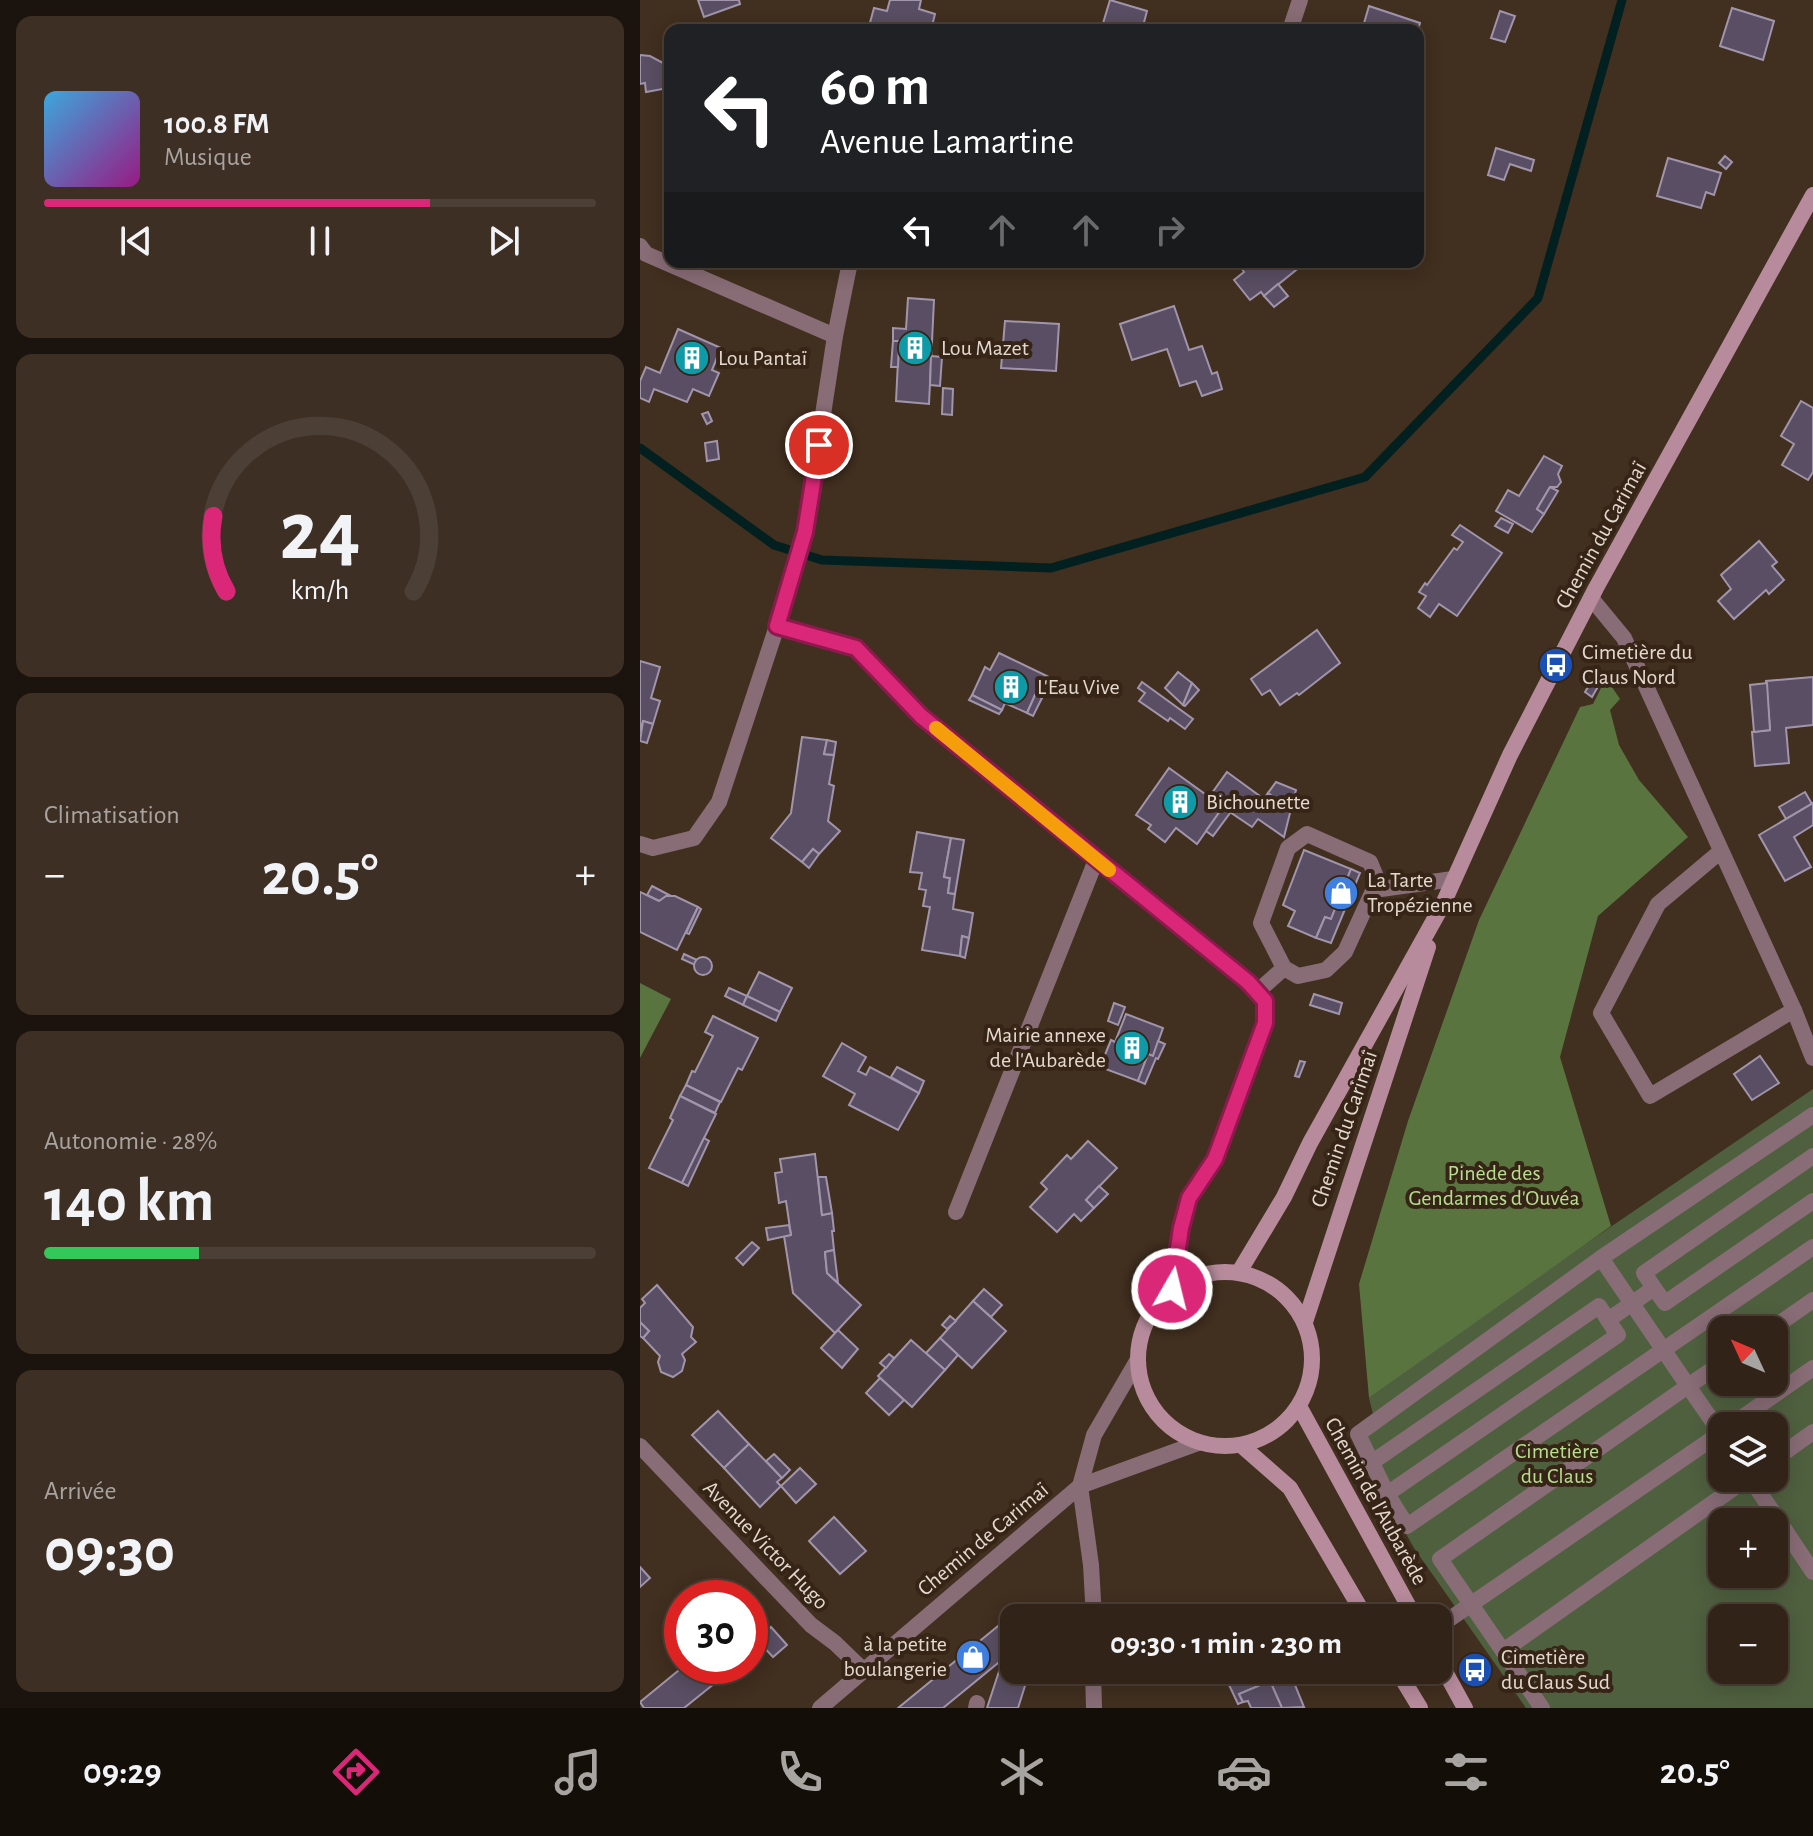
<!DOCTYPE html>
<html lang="fr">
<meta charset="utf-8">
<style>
body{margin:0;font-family:"Alegreya Sans",sans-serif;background:#3d2f24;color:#f1f3f6;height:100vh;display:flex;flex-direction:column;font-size:30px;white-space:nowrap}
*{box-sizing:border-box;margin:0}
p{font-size:26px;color:#a8a4a1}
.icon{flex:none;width:44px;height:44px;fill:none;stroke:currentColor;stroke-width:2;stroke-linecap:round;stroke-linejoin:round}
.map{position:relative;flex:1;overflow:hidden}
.drawer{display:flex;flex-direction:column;gap:16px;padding:16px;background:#1b130d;width:640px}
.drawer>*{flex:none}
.guide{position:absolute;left:24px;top:24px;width:760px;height:244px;border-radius:16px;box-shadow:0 4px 20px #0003,0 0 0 2px #4c4036;background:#202124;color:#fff;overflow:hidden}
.needle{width:52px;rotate:314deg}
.tools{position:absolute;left:1068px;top:1316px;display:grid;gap:16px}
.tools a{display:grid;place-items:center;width:80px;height:80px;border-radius:16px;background:#312317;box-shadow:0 4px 20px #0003,0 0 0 2px #4c4036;font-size:40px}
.speed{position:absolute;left:24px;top:1580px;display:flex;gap:16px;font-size:40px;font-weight:700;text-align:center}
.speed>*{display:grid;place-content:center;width:104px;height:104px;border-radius:50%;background:#312317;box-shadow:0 4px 20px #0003,0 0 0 2px #4c4036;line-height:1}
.speed .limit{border:12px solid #d22;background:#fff;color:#111}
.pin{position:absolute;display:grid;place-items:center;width:68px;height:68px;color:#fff;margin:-34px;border:4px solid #fff;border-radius:50%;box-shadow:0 2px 8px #0007}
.me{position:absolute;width:88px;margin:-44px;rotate:8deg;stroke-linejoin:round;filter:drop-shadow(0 0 6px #0008)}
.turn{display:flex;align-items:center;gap:28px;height:168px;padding:0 24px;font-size:36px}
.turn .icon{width:104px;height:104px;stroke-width:2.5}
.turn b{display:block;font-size:56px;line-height:68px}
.lanes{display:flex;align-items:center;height:76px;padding:0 24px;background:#0003;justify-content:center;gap:40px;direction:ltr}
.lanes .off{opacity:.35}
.big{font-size:60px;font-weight:700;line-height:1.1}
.drawer .widget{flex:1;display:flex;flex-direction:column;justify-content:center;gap:12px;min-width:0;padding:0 28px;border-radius:16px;background:#3d2f24}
.drawer .dial{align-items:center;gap:0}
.dial svg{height:208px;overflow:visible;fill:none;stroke:#4c4036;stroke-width:7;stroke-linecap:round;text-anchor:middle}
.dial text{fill:#f1f3f6;stroke:none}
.song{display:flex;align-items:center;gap:24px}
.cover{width:96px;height:96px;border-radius:12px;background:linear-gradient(135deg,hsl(200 70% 55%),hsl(310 70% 35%))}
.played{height:8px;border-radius:4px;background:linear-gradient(90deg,#db2777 70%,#4c4036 70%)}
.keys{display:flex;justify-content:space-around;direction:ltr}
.heat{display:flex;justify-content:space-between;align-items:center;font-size:44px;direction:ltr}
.charge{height:12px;border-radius:6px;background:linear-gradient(90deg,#34c759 28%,#4c4036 0)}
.trip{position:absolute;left:360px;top:1604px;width:452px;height:80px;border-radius:16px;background:#312317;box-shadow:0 4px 20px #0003,0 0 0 2px #4c4036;font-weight:700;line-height:80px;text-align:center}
.tab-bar{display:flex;height:128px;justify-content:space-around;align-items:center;background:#140e09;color:#a8a4a1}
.tab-bar .icon{width:56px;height:56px}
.tab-bar .selected{color:#db2777}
.tab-bar b{font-size:36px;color:#f1f3f6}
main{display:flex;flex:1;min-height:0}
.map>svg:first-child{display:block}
.green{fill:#4f603f;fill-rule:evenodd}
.forest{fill:#59743f}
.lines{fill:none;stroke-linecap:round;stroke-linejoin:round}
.stream{stroke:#032020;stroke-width:9}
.building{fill:#594e63;stroke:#a195ac;stroke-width:2}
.service{stroke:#886c76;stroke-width:16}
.minor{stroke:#886c76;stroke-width:16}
.tertiary{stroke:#886c76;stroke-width:16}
.secondary{stroke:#b78b9c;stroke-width:16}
.route-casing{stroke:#8e194d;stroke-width:20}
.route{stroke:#db2777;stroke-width:14}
.slow{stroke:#f59e0b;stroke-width:14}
.labels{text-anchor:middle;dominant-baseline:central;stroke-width:8;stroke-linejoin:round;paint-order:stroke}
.poi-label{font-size:22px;fill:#e4d9cf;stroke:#362516;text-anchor:start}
.street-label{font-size:22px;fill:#e4d9cf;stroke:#362516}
.park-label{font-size:22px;fill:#b6df8f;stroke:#362516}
</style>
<main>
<section class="drawer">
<div class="widget">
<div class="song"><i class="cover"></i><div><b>100.8 FM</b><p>Musique</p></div></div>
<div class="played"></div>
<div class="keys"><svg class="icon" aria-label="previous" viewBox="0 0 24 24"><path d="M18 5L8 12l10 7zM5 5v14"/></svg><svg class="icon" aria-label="pause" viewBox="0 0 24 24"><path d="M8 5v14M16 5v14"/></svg><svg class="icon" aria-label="next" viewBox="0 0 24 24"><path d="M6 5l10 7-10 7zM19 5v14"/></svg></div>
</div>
<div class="widget dial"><svg viewBox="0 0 100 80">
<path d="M14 69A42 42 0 1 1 86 69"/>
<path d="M14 69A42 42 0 0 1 9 40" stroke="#db2777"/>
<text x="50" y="56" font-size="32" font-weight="700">24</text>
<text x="50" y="72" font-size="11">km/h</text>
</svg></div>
<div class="widget"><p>Climatisation</p>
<div class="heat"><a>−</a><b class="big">20.5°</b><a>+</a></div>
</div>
<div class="widget"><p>Autonomie · 28%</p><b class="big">140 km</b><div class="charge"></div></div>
<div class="widget"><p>Arrivée</p><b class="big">09:30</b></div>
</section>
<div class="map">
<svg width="1173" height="1708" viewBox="0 0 1173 1708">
<rect width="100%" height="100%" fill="#412f1f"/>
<path class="green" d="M1173,1089V1708H886L774,1548L723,1457L733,1414L729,1398L903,1273ZM1082,1330H1134V1382H1082ZM1082,1426H1134V1478H1082ZM1082,1522H1134V1574H1082ZM1082,1618H1134V1670H1082Z"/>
<g class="forest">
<polygon points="966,678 980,699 970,710 979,745 999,780 1048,837 958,916 920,1057 971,1226 729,1398 719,1284 768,1121 839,920 940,707 953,704"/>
<polygon points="0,983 31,999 0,1058"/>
</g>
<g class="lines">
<polyline class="stream" points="0,448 134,545 182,560 411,568 725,477 898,298 982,0"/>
</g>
<g class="building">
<polygon points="58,0 99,0 100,4 64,17"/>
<polygon points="250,0 281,0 279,9 295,14 291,30 228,30 234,8 247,11"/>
<polygon points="470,0 507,11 502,30 461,30"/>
<polygon points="729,6 780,23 778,30 722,30"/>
<polygon points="1092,8 1134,21 1123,60 1080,46"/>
<polygon points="860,11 875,16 865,42 851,38"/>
<polygon points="0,55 10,56 23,63 28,88 6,92 5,83 0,84"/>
<polygon points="856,148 894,160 891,171 870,164 864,180 848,175"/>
<polygon points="1085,156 1092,162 1086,169 1079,163"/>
<polygon points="1028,158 1081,173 1074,195 1066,192 1061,208 1017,196"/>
<polygon points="610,262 666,262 624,296 621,292 610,300 594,280 604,272 602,269"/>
<polygon points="638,284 648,296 634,307 624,296"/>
<polygon points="268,298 294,300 289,404 256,401 259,341 253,341 253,328 266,329"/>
<polygon points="534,306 549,350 562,346 572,374 577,372 582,389 562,396 556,381 540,386 527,349 492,360 480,324"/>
<polygon points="365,321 419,324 416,371 361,368"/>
<polygon points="38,329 81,348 72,370 79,373 69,396 53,389 47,402 14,389 9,402 0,398 0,381 6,367 20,373"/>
<polygon points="253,341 259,341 258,367 251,367"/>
<polygon points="291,356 302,357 300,386 290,385"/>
<polygon points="303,388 313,389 312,415 302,414"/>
<polygon points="1161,401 1173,408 1173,472 1168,480 1142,465 1154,444 1141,436"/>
<polygon points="68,412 72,421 67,424 62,414"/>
<polygon points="77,441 79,459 67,461 65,443"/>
<polygon points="904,456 922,466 918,474 921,482 917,487 910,487 897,509 904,514 892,532 856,511 868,490 879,496"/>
<polygon points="910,487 918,491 904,514 897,509"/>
<polygon points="861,518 873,524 868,533 855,526"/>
<polygon points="820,525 862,553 817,616 799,604 790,617 778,608 786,596 779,592 785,583 787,585 814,548 817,550 823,542 812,535"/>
<polygon points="1119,541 1137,562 1132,566 1144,580 1129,594 1126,590 1094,619 1078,601 1091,589 1081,575"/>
<polygon points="677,630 700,663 659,695 657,693 640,705 630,690 622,695 611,679"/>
<polygon points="359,653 411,678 402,698 395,695 387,713 365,703 362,710 332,695 345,667 350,670"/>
<polygon points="0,661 20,667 11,698 20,701 13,724 3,721 0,732"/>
<polygon points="538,672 552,683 543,705 525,688"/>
<polygon points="1173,677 1173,725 1146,728 1149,763 1115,766 1112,732 1130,730 1126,681"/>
<polygon points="953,679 960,683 952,697 945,692"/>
<polygon points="502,682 553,719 545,729 530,718 528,721 499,701 505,693 498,688"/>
<polygon points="552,683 559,690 545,706 543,705"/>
<polygon points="1127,683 1130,730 1114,732 1110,685"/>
<polygon points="332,695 362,710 359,714 329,700"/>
<polygon points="395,695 402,698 393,716 387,713"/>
<polygon points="3,721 13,724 7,743 0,741"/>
<polygon points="162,737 187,740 184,754 194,755 189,784 194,786 188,821 200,831 179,854 173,849 162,862 131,838 151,813"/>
<polygon points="187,740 196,742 194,755 184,754"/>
<polygon points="529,768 583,807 557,844 536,828 525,842 508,829 511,825 496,815"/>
<polygon points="587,772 624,799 628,793 651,809 644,837 618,819 612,827 590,812 593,809 572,793"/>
<polygon points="636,782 656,790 651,809 628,793"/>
<polygon points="1165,792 1172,804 1146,819 1139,807"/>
<polygon points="572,793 593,809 573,836 566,831 583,807 569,797"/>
<polygon points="1173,803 1173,825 1154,837 1171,867 1145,881 1119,835"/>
<polygon points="277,832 311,838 304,877 310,878 308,893 315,894 313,909 333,913 329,938 322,936 320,956 282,950 290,907 283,906 286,890 279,889 282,873 270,872"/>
<polygon points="311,838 324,840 315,894 308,893 310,878 304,877"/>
<polygon points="173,849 179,854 169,868 162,862"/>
<polygon points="664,850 711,869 691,919 685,917 676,938 648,926 655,911 643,905"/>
<polygon points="711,869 720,873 691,943 676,938 685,917 691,919"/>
<polygon points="12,886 31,896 19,901 7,895"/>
<polygon points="0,892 19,901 26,896 35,896 58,907 37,950 0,932"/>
<polygon points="58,907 61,909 49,934 46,933"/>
<polygon points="322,936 329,938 325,958 320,956"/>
<polygon points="44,954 57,960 55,965 42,959"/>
<circle cx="63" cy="966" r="9"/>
<polygon points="119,972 152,988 140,1012 107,996"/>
<polygon points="89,988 107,996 103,1005 85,996"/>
<polygon points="674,994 702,1003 699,1014 670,1005"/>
<polygon points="107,996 140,1012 136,1021 103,1005"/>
<polygon points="474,1003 485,1007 478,1025 468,1021"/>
<polygon points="486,1014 523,1028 513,1056 508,1054 498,1081 460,1067 471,1040 475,1042"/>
<polygon points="73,1016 118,1038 102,1070 98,1068 81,1102 46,1085 52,1071 55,1072 73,1036 65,1032"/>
<polygon points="518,1041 525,1044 518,1059 516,1058 505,1084 498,1081 508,1054 513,1056"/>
<polygon points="202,1043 226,1057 218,1071 226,1075 230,1067 279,1093 258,1130 209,1105 215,1094 183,1076"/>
<polygon points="1120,1056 1139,1083 1112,1100 1094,1074"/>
<polygon points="660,1061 665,1062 659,1077 655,1076"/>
<polygon points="257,1067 284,1081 279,1093 251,1077"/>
<polygon points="46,1085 80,1102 75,1113 40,1096"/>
<polygon points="40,1096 76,1114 42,1183 9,1168 33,1120 30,1118"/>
<polygon points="64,1138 69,1141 48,1186 42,1183"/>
<polygon points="448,1141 477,1168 446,1200 454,1208 441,1221 434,1214 417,1232 390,1207 407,1189 401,1183 427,1155 431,1159"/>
<polygon points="175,1154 182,1215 192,1213 194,1231 192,1231 194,1250 185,1252 187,1273 221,1305 195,1333 153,1293 144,1236 151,1235 146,1201 139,1203 135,1173 142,1172 140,1159"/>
<polygon points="178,1177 186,1177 192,1213 182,1215"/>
<polygon points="459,1186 468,1194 454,1208 446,1200"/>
<polygon points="149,1225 151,1235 128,1240 126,1228"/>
<polygon points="112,1242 119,1248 103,1265 96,1258"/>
<polygon points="194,1250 198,1283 187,1273 185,1252"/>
<polygon points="17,1285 53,1327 51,1337 56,1342 42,1354 45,1360 42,1371 33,1377 21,1372 18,1362 20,1356 3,1338 9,1331 0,1322 0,1308 5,1303 2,1299"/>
<polygon points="344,1289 362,1305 351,1317 333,1301"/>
<polygon points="333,1301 366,1331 332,1368 300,1338"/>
<polygon points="310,1316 316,1321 307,1329 302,1325"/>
<polygon points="0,1322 9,1331 3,1338 0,1336"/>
<polygon points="198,1330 218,1349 202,1368 181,1348"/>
<polygon points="300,1338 318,1355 305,1370 286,1353"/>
<polygon points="271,1340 305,1370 272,1407 238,1376"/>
<polygon points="249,1354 254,1358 246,1368 240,1363"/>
<polygon points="240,1378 264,1400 249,1415 226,1393"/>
<polygon points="78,1411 109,1444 84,1468 52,1435"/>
<polygon points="109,1444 142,1478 137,1482 141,1486 120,1507 84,1468"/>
<polygon points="134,1454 150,1470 142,1478 126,1461"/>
<polygon points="160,1468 176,1484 156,1503 141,1486"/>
<polygon points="194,1517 226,1551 200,1574 169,1541"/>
<polygon points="0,1567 10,1578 0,1587"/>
<polygon points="110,1604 126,1621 110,1635"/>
<polygon points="369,1617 385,1618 374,1618 374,1670 390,1670 378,1708 347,1708 363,1659 303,1708 258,1708"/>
<polygon points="131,1627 147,1645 133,1657 117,1640"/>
<polygon points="44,1666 61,1666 75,1683 44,1708 4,1708 0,1702"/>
<polygon points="582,1670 649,1670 664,1707 642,1708 630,1681 599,1694 603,1702 598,1704"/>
<polygon points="630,1681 642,1708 611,1708 608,1701 603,1702 599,1694"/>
</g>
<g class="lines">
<g class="service">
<polyline points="951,598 984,638 1154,1010 1010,1096 961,1013 1018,904 1081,851"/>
<polyline points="738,880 705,952 686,970 658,976 644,968 621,923 648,848 667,834 730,862 741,889 813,879"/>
<polyline points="617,992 644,968"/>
<polyline points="1154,1010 1173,1058"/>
<polyline points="1173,1115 961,1258 718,1434 747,1494 767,1526 1173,1247"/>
<polyline points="1014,1288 1025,1303 1173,1201"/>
<polyline points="1130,1330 1173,1300"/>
<polyline points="1082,1363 1048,1386 1082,1435"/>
<polyline points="1090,1426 1173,1368"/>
<polyline points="1134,1460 1173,1432"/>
<polyline points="731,1463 959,1306 968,1320 1014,1288 1004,1273 1173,1156"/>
<polyline points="1110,1478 1173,1572"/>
<polyline points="747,1494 978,1335 968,1320"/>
<polyline points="798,1627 1082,1432"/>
<polyline points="863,1651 1108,1478"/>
<polyline points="336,1708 337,1703"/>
<polyline points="902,1708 800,1559 1048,1386 961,1258"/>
</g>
<g class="minor">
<polyline points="650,30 660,0"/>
<polyline points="0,246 6,254 195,336"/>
<polyline points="137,626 216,648 281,716 608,982 625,1001 625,1023 575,1159 549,1198 541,1228 532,1289"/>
<polyline points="0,844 13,848 54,838 79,802 137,626 165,532 195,336 210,262"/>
<polyline points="316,1212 456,860"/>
<polyline points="0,1446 171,1625 195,1643 223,1670"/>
<polyline points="440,1486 451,1565 454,1618"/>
<polyline points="453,1670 454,1708"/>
</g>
<g class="tertiary">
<polyline points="440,1486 454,1435 497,1361"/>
<polyline points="180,1708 440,1486 558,1443"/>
</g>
<g class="secondary">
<circle cx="585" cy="1359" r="87"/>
<polyline points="599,1272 644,1197 670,1143 803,904 870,755 956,588 1173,195"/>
<polyline points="665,1322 788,947"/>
<polyline points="659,1406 775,1618"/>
<polyline points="601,1445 650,1488 726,1618"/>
<polyline points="798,1659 825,1708"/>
<polyline points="757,1670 780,1708"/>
</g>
</g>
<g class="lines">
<g class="route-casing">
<polyline id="route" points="179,445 165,532 137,626 216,648 281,716 608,982 625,1001 625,1023 575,1159 549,1198 541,1228 532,1289"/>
</g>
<use href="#route" class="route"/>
<polyline class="slow" points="296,728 469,870"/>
</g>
<defs>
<g id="building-disc" transform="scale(1.8)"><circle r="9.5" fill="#0f9aa8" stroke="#362516"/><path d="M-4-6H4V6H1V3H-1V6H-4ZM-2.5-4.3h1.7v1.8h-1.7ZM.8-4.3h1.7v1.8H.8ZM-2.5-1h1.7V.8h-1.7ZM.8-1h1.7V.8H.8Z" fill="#fff"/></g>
<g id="bus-disc" transform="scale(1.8)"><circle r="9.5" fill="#1a4fb4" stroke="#362516"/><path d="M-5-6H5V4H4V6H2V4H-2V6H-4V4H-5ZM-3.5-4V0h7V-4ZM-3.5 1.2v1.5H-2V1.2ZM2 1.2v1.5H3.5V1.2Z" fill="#fff"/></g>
<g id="shop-disc" transform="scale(1.8)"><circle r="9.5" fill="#3f7fe0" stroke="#362516"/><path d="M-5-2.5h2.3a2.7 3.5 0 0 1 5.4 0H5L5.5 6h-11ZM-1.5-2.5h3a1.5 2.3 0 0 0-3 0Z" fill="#fff"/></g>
</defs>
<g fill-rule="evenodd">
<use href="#building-disc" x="275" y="348"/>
<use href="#building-disc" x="52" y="358"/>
<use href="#bus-disc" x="916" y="665"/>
<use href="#building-disc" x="371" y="687"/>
<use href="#building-disc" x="540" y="802"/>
<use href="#shop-disc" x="701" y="893"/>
<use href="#building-disc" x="492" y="1048"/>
<use href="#shop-disc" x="333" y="1657"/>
<use href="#bus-disc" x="835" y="1670"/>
</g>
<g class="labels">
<g class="poi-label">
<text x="301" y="348">Lou Mazet</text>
<text x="78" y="358">Lou Pantaï</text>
<text x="942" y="652">Cimetière du<tspan x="942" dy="25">Claus Nord</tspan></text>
<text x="397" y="687">L'Eau Vive</text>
<text x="566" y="802">Bichounette</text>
<text x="727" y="880">La Tarte<tspan x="727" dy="25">Tropézienne</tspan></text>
<text x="466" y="1035" text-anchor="end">Mairie annexe<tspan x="466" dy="25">de l'Aubarède</tspan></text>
<text x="307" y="1644" text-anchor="end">à la petite<tspan x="307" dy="25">boulangerie</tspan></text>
<text x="861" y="1657">Cimetière<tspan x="861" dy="25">du Claus Sud</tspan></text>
</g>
<g class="street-label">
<text transform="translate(961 535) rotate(-61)">Chemin du Carimaï</text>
<text transform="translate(704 1129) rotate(-71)">Chemin du Carimaï</text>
<text transform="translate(736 1501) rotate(61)">Chemin de l'Aubarède</text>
<text transform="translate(343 1539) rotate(-40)">Chemin de Carimaï</text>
<text transform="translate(126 1545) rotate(46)">Avenue Victor Hugo</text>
</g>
<g class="park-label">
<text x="854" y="1173">Pinède des<tspan x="854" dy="25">Gendarmes d'Ouvéa</tspan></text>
<text x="917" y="1451">Cimetière<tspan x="917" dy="25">du Claus</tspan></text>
</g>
</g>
</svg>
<div class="tools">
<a><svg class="needle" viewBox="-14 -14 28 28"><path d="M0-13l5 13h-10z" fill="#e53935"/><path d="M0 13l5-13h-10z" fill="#a8a4a1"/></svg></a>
<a><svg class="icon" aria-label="layers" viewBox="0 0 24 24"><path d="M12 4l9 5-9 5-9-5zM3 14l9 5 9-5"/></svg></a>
<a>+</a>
<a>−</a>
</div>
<div class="speed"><div class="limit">30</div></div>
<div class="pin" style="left:179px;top:445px;background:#d93025"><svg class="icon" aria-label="arrive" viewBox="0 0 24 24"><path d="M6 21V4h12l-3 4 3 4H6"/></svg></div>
<svg class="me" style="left:532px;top:1289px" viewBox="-20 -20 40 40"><circle r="17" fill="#db2777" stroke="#fff" stroke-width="3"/><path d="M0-11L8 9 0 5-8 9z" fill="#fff"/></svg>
<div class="trip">09:30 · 1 min · 230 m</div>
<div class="guide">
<div class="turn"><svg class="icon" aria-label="left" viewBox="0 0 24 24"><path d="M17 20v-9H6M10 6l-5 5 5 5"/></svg><div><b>60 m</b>Avenue Lamartine</div></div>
<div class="lanes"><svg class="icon" aria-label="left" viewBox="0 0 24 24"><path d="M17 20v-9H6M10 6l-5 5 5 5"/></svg><svg class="icon off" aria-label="ahead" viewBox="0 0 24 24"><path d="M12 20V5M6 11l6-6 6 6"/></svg><svg class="icon off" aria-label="ahead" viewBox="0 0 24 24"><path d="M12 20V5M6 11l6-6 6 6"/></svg><svg class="icon off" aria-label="right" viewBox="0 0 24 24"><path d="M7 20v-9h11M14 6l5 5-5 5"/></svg></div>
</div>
</div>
</main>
<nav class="tab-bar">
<b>09:29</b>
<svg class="icon selected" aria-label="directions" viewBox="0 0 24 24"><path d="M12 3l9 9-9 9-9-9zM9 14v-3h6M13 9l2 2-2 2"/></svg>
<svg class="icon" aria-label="music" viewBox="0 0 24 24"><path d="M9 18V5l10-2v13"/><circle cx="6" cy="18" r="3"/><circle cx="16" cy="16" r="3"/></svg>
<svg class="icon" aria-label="phone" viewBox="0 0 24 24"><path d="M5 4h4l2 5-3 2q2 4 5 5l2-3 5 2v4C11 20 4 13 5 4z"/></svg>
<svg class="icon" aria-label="climate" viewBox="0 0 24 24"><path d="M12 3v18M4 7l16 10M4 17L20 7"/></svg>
<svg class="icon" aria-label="car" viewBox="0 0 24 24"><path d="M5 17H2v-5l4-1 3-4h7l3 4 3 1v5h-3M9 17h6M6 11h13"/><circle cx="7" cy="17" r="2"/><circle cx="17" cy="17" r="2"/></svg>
<svg class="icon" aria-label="filters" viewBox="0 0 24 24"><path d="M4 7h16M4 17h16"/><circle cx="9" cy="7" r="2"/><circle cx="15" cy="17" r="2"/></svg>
<b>20.5°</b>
</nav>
